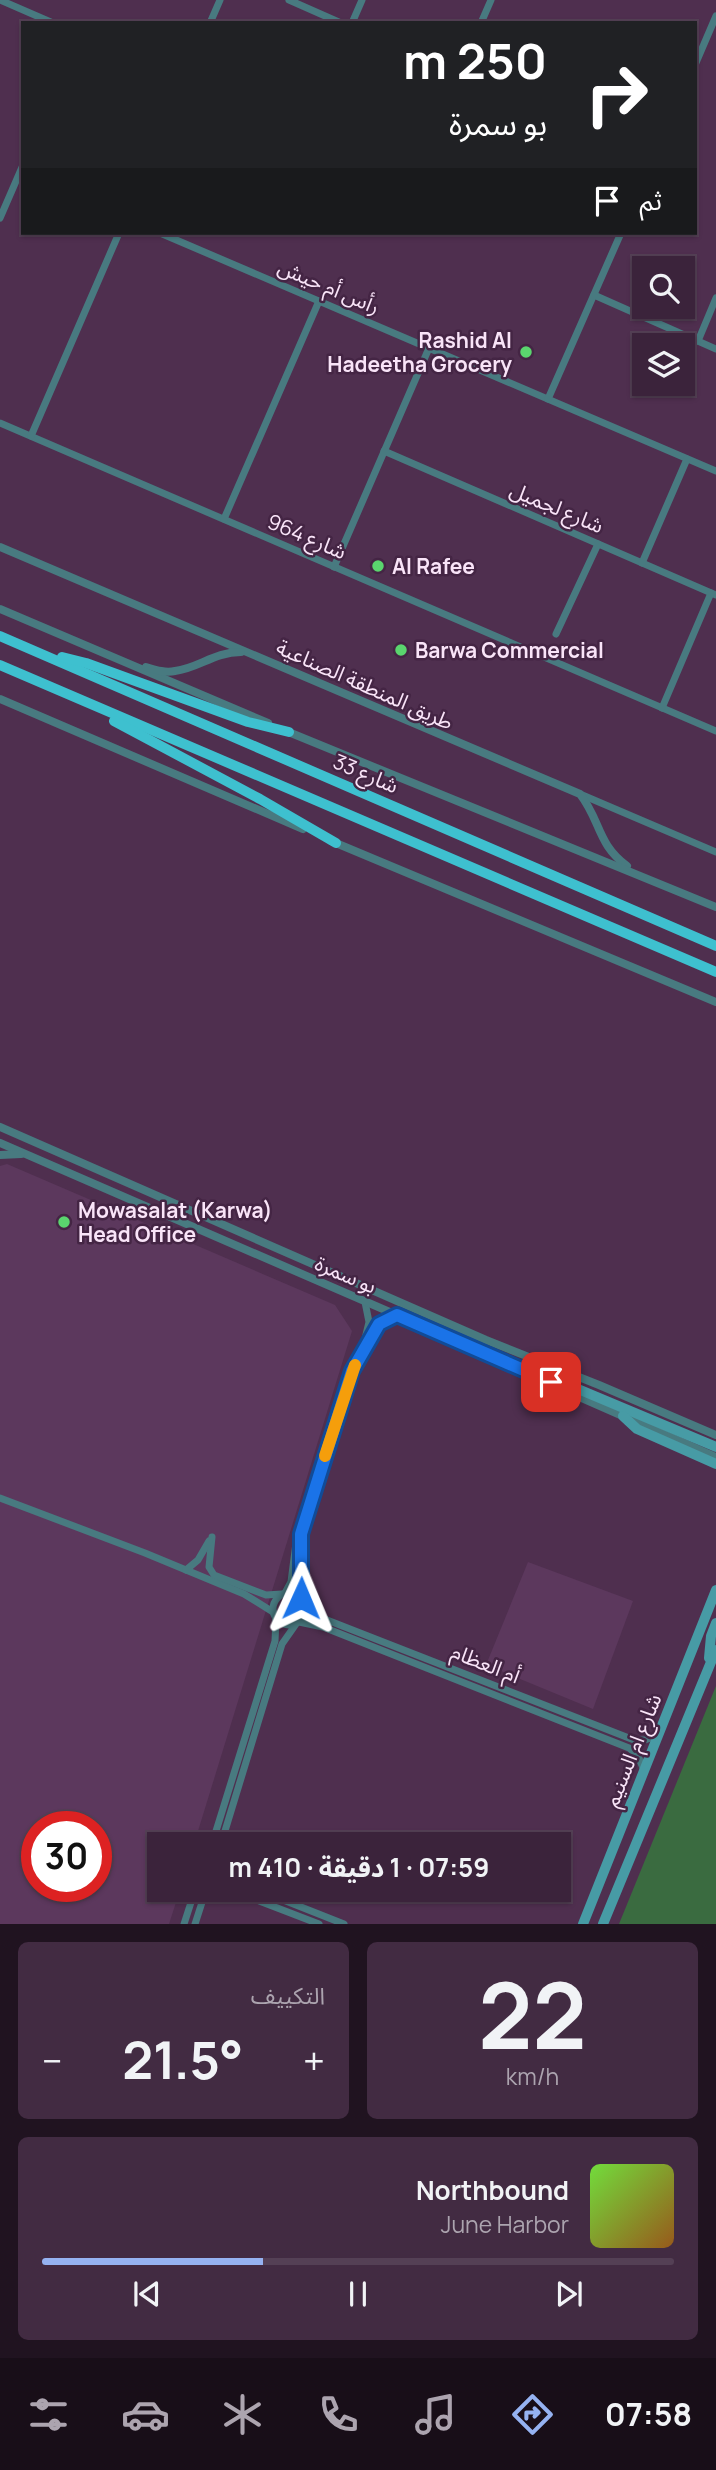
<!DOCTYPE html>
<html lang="ar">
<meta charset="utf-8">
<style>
body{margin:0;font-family:Manrope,"Noto Sans Arabic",sans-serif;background:#422b42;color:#f1f3f6;direction:rtl;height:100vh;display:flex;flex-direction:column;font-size:26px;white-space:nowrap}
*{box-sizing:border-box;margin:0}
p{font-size:23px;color:#aca4af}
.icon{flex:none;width:38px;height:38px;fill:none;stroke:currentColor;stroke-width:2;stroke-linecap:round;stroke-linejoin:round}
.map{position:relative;height:1924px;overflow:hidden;direction:ltr}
.side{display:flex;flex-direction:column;gap:18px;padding:18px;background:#201320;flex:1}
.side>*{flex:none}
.guide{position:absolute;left:21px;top:21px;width:676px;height:214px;border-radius:0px;box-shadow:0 2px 5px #0004,0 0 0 2px #544055;direction:rtl;background:#202124;color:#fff;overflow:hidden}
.buttons{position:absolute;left:632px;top:256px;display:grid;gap:14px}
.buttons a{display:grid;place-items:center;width:63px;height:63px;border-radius:0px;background:#3b233b;box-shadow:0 2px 5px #0004,0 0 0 2px #544055;font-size:35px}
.speed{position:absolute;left:21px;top:1811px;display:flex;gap:14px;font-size:35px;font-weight:700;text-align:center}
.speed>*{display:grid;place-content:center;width:91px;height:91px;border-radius:50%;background:#3b233b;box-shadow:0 2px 5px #0004,0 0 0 2px #544055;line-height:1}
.speed .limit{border:10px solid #d22;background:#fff;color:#111}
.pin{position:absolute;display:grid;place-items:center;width:60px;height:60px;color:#fff;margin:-30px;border-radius:14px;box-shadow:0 4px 10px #0006}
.me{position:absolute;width:77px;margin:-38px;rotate:1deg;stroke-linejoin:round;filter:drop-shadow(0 0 5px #0008)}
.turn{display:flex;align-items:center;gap:24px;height:147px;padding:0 35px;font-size:32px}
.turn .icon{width:91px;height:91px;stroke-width:2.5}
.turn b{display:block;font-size:49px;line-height:60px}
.then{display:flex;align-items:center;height:66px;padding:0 35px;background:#0003;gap:14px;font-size:26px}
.big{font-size:52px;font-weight:700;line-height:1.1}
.side .card{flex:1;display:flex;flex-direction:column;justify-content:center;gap:10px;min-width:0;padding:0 24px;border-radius:10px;background:#422b42}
.side .dial{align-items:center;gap:0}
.dial b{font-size:91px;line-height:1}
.song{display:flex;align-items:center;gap:21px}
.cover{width:84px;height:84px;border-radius:10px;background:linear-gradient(135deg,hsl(100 70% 55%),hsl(30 70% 35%))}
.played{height:7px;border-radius:4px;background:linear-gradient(90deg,#95b2f1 35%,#544055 35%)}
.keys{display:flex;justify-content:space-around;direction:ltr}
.heat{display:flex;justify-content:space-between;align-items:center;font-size:38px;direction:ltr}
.side .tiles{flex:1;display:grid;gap:18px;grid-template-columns:1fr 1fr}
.card:last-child{grid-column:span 2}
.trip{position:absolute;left:147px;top:1832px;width:424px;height:70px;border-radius:0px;background:#3b233b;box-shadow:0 2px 5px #0004,0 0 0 2px #544055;font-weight:700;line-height:70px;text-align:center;direction:rtl}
.tab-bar{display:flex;height:112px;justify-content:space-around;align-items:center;background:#180e18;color:#aca4af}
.tab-bar .icon{width:49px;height:49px}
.tab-bar .active{color:#95b2f1}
.tab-bar b{font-size:32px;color:#f1f3f6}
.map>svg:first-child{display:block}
.built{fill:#5c385d;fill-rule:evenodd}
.green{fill:#3a6b40}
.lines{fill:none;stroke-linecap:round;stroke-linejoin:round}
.minor{stroke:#487a80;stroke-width:7}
.tertiary{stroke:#487a80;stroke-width:8}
.secondary{stroke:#479ba5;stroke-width:10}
.trunk{stroke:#3ec0cf;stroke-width:10}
.route-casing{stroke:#114b97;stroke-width:18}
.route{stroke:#1a73e8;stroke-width:12}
.slow{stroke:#f59e0b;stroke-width:12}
.poi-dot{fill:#5ad56e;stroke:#442544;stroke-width:2.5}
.labels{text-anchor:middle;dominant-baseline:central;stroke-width:5;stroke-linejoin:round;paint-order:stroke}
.street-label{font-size:21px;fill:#f9e4f8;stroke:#442544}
.poi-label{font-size:21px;font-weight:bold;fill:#f9e4f8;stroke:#442544;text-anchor:start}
</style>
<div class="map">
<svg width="716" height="1924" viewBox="0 0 716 1924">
<rect width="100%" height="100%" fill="#4f2f4f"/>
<g class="built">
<path d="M7,1164L335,1305L352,1331L194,1844H159V1890H180L169,1924H0V1166ZM37,1827H96V1886H37Z"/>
<polygon points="528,1562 633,1601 593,1709 486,1665"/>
</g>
<polygon class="green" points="716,1686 716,1924 619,1924"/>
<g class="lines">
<g class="minor">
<polyline points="0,0 53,23"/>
<polyline points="289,0 341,23"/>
<polyline points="210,23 220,0"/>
<polyline points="352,23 362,0"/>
<polyline points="481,23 491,0"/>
<polyline points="695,65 716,16"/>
<polyline points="0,218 23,165"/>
<polyline points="160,233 716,471"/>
<polyline points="594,295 716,349"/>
<polyline points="698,341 716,298"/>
<polyline points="548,399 621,233"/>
<polyline points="0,423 716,731"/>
<polyline points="31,436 119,233"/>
<polyline points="384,451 716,595"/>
<polyline points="224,519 319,301"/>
<polyline points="642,563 687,459"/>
<polyline points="334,567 429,348"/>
<polyline points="556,634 598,544"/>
<polyline points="662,708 711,593"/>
<polyline points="580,794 716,852"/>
<polyline points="363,1347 369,1322 365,1302"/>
<polyline points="0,1498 145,1553 244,1594 273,1612"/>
<polyline points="212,1537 209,1567 214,1575 266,1595 282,1594"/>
<polyline points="186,1570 198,1560 209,1541"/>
<circle cx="289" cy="1609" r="16"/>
<polyline points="285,1593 291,1582 296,1543 352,1371 379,1324 397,1315"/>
<polyline points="301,1598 301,1536"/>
<polyline points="305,1604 327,1620 634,1740 645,1740 658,1735"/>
<polyline points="299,1622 323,1627 629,1748 638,1756 644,1770"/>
<polyline points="212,1844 275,1641 276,1619"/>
<polyline points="221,1844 282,1644 296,1624"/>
<polyline points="231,1890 319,1924"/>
<polyline points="258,1890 344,1924"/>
<polyline points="184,1924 195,1890"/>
<polyline points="195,1924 206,1890"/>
</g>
<g class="tertiary">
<path d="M0,547L580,794C601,821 597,844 627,866"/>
<polyline points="0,609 268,723"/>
<path d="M146,667C156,670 165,673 175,671C199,668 214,652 241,652"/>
<polyline points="0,699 303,829"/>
<polyline points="286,731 716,907"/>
<polyline points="331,841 716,1002"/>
<polyline points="0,1127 486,1340 599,1385 716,1435"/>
<polyline points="0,1143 551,1382 575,1395 716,1457"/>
<polyline points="0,1155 21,1154"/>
</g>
<g class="secondary">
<polyline points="551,1382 578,1389 716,1447"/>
<polyline points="623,1416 637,1429 716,1464"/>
<polyline points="709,1658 711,1636 716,1623"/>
<polyline points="583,1924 716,1590"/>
<polyline points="603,1924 716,1650"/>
</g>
<g class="trunk">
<polyline points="0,636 716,946"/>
<polyline points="62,657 86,663 248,722 289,732"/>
<polyline points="0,665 716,972"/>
<polyline points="114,721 260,799 336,843"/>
</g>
</g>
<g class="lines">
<g class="route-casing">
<polyline id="route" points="301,1598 301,1534 352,1371 379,1324 397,1315 551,1382"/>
</g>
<use href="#route" class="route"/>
<polyline class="slow" points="325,1456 355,1365"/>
</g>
<g class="poi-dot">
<circle cx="526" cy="352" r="7"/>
<circle cx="378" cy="566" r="7"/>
<circle cx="401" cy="650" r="7"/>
<circle cx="64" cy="1222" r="7"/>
</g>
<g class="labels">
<g class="street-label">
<text transform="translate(329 286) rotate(23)">رأس أم حيش</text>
<text transform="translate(557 507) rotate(23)">شارع لجميل</text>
<text transform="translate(307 536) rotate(23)">شارع 964</text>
<text transform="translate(365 684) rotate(24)">طريق المنطقة الصناعية</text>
<text transform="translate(366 773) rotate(23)">شارع 33</text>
<text transform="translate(346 1274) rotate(23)">بو سمرة</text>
<text transform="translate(486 1663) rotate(22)">أم العظام</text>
<text transform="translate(632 1750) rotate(-68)">شارع ام السنيم</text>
</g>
<g class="poi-label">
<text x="512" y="340" text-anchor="end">Rashid Al<tspan x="512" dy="24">Hadeetha Grocery</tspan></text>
<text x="392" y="566">Al Rafee</text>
<text x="415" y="650">Barwa Commercial</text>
<text x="78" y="1210">Mowasalat (Karwa)<tspan x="78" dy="24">Head Office</tspan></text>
</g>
</g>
</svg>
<div class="buttons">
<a><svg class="icon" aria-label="search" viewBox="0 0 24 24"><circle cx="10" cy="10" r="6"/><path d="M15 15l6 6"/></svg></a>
<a><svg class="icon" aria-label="layers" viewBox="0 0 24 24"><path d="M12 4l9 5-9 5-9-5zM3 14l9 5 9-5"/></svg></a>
</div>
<div class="speed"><div class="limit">30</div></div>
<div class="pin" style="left:551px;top:1382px;background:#d93025"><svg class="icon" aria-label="arrive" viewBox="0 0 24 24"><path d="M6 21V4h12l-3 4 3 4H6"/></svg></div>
<svg class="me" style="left:301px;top:1598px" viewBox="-20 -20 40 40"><path d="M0-17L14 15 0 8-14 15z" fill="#1a73e8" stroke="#fff" stroke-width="4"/></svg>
<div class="trip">07:59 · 1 دقيقة · 410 m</div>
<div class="guide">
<div class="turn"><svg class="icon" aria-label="right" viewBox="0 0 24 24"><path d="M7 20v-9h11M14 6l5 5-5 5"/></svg><div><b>250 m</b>بو سمرة</div></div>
<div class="then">ثم<svg class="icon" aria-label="arrive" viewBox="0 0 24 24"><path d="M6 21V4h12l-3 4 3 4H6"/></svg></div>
</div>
</div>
<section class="side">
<div class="tiles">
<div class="card dial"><b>22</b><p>km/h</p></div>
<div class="card"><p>التكييف</p>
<div class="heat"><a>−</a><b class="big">21.5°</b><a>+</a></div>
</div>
<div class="card">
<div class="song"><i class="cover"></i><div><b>Northbound</b><p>June Harbor</p></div></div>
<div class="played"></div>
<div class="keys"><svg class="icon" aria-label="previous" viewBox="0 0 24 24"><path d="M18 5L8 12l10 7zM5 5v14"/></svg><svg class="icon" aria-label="pause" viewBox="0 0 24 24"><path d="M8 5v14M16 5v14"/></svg><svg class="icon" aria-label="next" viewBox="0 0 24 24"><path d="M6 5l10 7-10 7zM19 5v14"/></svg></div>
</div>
</div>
</section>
<nav class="tab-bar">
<b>07:58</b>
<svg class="icon active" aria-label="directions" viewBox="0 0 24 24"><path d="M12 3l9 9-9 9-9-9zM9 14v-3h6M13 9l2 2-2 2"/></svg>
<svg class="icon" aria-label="music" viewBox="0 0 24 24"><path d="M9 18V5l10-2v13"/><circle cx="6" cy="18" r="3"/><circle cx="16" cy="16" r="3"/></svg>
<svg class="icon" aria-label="phone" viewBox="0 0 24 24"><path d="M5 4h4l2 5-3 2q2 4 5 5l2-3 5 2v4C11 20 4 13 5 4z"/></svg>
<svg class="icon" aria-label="climate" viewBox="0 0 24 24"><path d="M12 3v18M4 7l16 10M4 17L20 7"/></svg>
<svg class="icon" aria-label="car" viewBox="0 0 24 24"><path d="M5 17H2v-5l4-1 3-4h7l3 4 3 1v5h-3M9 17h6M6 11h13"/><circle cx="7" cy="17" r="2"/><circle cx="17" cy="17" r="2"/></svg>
<svg class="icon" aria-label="filters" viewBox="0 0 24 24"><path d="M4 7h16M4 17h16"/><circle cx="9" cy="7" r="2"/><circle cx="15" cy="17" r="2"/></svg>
</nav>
